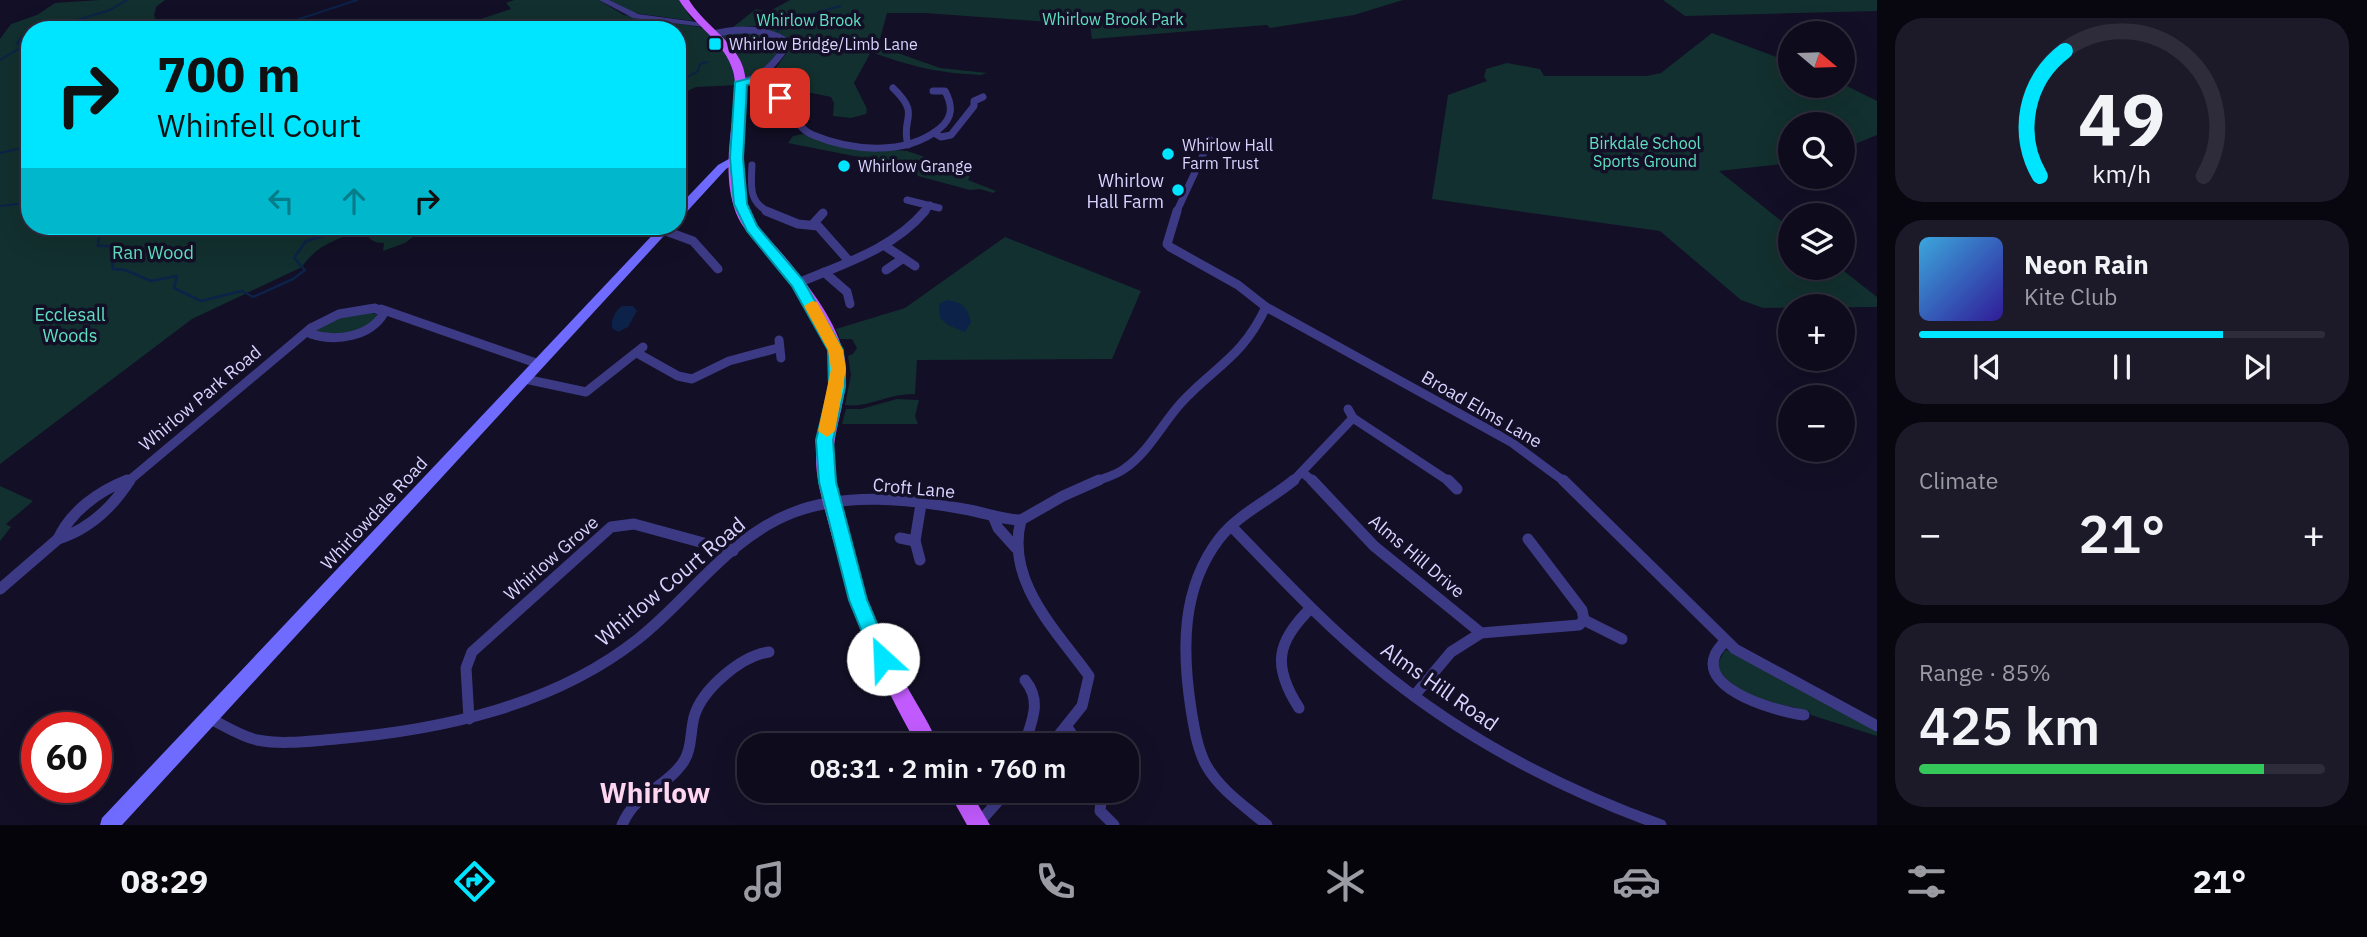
<!DOCTYPE html>
<meta charset="utf-8">
<style>
body{margin:0;font-family:"IBM Plex Sans",sans-serif;background:#1c1929;color:#f1f3f6;height:100vh;display:flex;flex-direction:column;font-size:26px;white-space:nowrap}
*{box-sizing:border-box;margin:0}
p{font-size:23px;color:#9b9ba3}
.icon{flex:none;width:38px;height:38px;fill:none;stroke:currentColor;stroke-width:2;stroke-linecap:round;stroke-linejoin:round}
.map{position:relative;flex:1;overflow:hidden}
.side{display:flex;flex-direction:column;gap:18px;padding:18px;background:#08060f;width:490px}
.side>*{flex:none}
.top-card{position:absolute;left:21px;top:21px;width:665px;height:214px;border-radius:28px;box-shadow:0 7px 28px #0002,0 0 0 2px #2e2b3b;background:#00e5ff;color:#111;overflow:hidden}
.needle{width:46px;rotate:109deg}
.controls{position:absolute;left:1778px;top:21px;display:grid;gap:14px}
.controls a{display:grid;place-items:center;width:77px;height:77px;border-radius:50%;background:#0e0b1c;box-shadow:0 7px 28px #0002,0 0 0 2px #2e2b3b;font-size:35px}
.speed{position:absolute;left:21px;top:712px;display:flex;gap:14px;font-size:35px;font-weight:700;text-align:center}
.speed>*{display:grid;place-content:center;width:91px;height:91px;border-radius:50%;background:#0e0b1c;box-shadow:0 7px 28px #0002,0 0 0 2px #2e2b3b;line-height:1}
.speed .limit{border:10px solid #d22;background:#fff;color:#111}
.pin{position:absolute;display:grid;place-items:center;width:60px;height:60px;color:#fff;margin:-30px;border-radius:14px;box-shadow:0 4px 10px #0006}
.me{position:absolute;width:77px;margin:-38px;rotate:335deg;stroke-linejoin:round;filter:drop-shadow(0 0 5px #0008)}
.turn{display:flex;align-items:center;gap:24px;height:147px;padding:0 21px;font-size:32px}
.turn .icon{width:91px;height:91px;stroke-width:2.5}
.turn b{display:block;font-size:49px;line-height:60px}
.lanes{display:flex;align-items:center;height:66px;padding:0 21px;background:#0003;justify-content:center;gap:35px;direction:ltr}
.lanes .off{opacity:.35}
.big{font-size:52px;font-weight:600;line-height:1.1}
.side .tile{flex:1;display:flex;flex-direction:column;justify-content:center;gap:10px;min-width:0;padding:0 24px;border-radius:28px;background:#1c1929}
.side .dial{align-items:center;gap:0}
.dial svg{height:182px;overflow:visible;fill:none;stroke:#2e2b3b;stroke-width:7;stroke-linecap:round;text-anchor:middle}
.dial text{fill:#f1f3f6;stroke:none}
.song{display:flex;align-items:center;gap:21px}
.cover{width:84px;height:84px;border-radius:10px;background:linear-gradient(135deg,hsl(200 70% 55%),hsl(250 70% 35%))}
.played{height:7px;border-radius:4px;background:linear-gradient(90deg,#00e5ff 75%,#2e2b3b 75%)}
.keys{display:flex;justify-content:space-around;direction:ltr}
.heat{display:flex;justify-content:space-between;align-items:center;font-size:38px;direction:ltr}
.charge{height:10px;border-radius:5px;background:linear-gradient(90deg,#34c759 85%,#2e2b3b 0)}
.trip{position:absolute;left:737px;top:733px;width:402px;height:70px;border-radius:28px;background:#0e0b1c;box-shadow:0 7px 28px #0002,0 0 0 2px #2e2b3b;font-weight:600;line-height:70px;text-align:center}
.dock{display:flex;height:112px;justify-content:space-around;align-items:center;background:#06040b;color:#9b9ba3}
.dock .icon{width:49px;height:49px}
.dock .selected{color:#00e5ff}
.dock b{font-size:32px;color:#f1f3f6}
main{display:flex;flex:1;min-height:0}
.map>svg:first-child{display:block}
.green{fill:#12302f}
.water{fill:#0c2248}
.lines{fill:none;stroke-linecap:round;stroke-linejoin:round}
.stream-far1{stroke:#0c2248;stroke-width:2}
.stream{stroke:#0c2248;stroke-width:2.5}
.minor-far2{stroke:#3d3a85;stroke-width:7}
.minor-far1{stroke:#3d3a85;stroke-width:9}
.minor{stroke:#3d3a85;stroke-width:11}
.tertiary{fill:#3d3a85;fill-rule:evenodd}
.secondary{fill:#6f6bff;fill-rule:evenodd}
.primary{fill:#c25bff;fill-rule:evenodd}
.route{fill:#00e5ff;stroke:#0095a6;stroke-width:2}
.slow{fill:#f59e0b}
.poi-dot{fill:#00e5ff;stroke:#130f26;stroke-width:2.5}
.labels{text-anchor:middle;dominant-baseline:central;stroke-width:7;stroke-linejoin:round;paint-order:stroke}
.far-park-label{font-size:16px;fill:#5fe0c0;stroke:#130f26}
.far-poi-label{font-size:16px;fill:#d9d4ff;stroke:#130f26;text-anchor:start}
.poi-label{font-size:18px;fill:#d9d4ff;stroke:#130f26;text-anchor:end}
.park-label{font-size:18px;fill:#5fe0c0;stroke:#130f26}
.street-label{font-size:18px;fill:#d9d4ff;stroke:#130f26}
.near-street-label{font-size:21px;fill:#d9d4ff;stroke:#130f26}
.near-district-label{font-size:28px;font-weight:bold;fill:#ffd6f0;stroke:#130f26}
</style>
<main>
<div class="map">
<svg width="1877" height="825" viewBox="0 0 1877 825">
<rect width="100%" height="100%" fill="#130f26"/>
<g class="green">
<path d="M100,0H165L156,7L154,16L163,30H30V226H495C466,236 452,240 421,231L405,243L383,251L384,243C373,243 369,240 365,230C340,237 316,245 302,267L192,319L0,464V39L11,24L37,15L55,3Z"/>
<polygon points="514,0 599,0 624,15 705,28 723,48 732,64 738,85 696,87 677,96 677,30 448,30 511,9 506,3"/>
<polygon points="609,0 679,0 693,21 634,13"/>
<path d="M790,0H1403L1354,15L1270,28L1267,25L1092,39L1090,25L925,13H887L878,46L940,68L987,73L981,75C938,73 913,67 871,52L854,83L867,109L866,114L851,118L833,116L834,103L831,97L768,84L765,81C777,68 782,59 793,44H786L782,35L758,30L760,26L733,27L756,9L768,12Z"/>
<polygon points="1663,0 1877,0 1877,11 1685,16"/>
<polygon points="731,32 760,34 779,40 780,50 756,78 744,77 722,36"/>
<polygon points="1712,33 1790,62 1790,86 1843,86 1843,84 1877,101 1877,135 1843,149 1843,124 1790,124 1790,163 1719,171 1790,228 1790,268 1840,268 1877,297 1877,307 1763,308 1741,300 1660,231 1432,199 1448,95 1487,81 1484,77 1486,69 1507,63 1540,69 1544,76 1647,76 1661,73"/>
<polygon points="803,134 860,147 907,151 934,160 932,170 970,176 968,180 996,191 993,193 980,189 970,190 918,176 915,168 788,143 793,136"/>
<path d="M1005,237L1141,291L1112,359L917,360L915,394C889,393 869,408 845,405L851,375L848,356L853,354L857,348L852,339H840L836,329L905,308Z"/>
<path d="M369,312L376,314L378,318C363,333 334,338 315,331L335,318Z"/>
<polygon points="897,399 919,400 915,416 918,424 842,424 846,409 861,409"/>
<polygon points="0,486 33,501 6,524 11,527 0,541"/>
<path d="M1725,650L1734,652L1877,730V736L1811,715L1809,711C1775,702 1733,699 1717,665Z"/>
</g>
<g class="water">
<path d="M947,300C962,302 968,308 971,322L965,332L948,325L940,318L939,304Z"/>
<path d="M622,306H633L637,311L628,327L618,332L612,328C611,319 615,311 622,306Z"/>
</g>
<g class="lines">
<g class="stream-far1">
<polyline points="266,30 357,0"/>
<polyline points="777,31 808,15 840,6"/>
<polyline points="0,60 22,47 17,43 27,31 53,20 54,27 110,10 127,0"/>
<polyline points="677,90 682,80 698,71 700,64 707,62"/>
<polyline points="0,153 30,146"/>
<polyline points="0,206 19,204 30,208"/>
</g>
<polyline class="stream" points="87,226 90,235 99,236 98,246 110,246 113,269 125,270 151,281 177,276 174,288 201,301 242,291 253,297 293,279 305,270 294,258 306,241 357,226"/>
<g class="minor-far2">
<path d="M714,34C738,28 762,28 784,40L786,47C774,64 762,78 741,82"/>
<path d="M755,80C764,87 774,91 781,99C793,111 797,129 813,135C851,151 905,156 939,129C953,118 953,106 945,91H933"/>
<path d="M893,88C922,116 900,117 908,145"/>
<polyline points="934,133 941,137 951,135 974,106 974,101 983,97"/>
<path d="M752,165C751,186 748,203 771,213"/>
<polyline points="907,200 939,208"/>
<polyline points="924,213 930,205"/>
<polyline points="1176,213 1210,140"/>
</g>
<g class="minor-far1">
<polyline points="766,211 798,224 818,226 849,261"/>
<polyline points="1177,211 1167,244 1170,247 1238,285 1266,307 1511,442 1565,482"/>
<polyline points="813,224 823,213"/>
<polyline points="663,230 693,241 718,269"/>
<polyline points="885,246 915,266"/>
<polyline points="886,270 902,259"/>
<polyline points="824,272 847,292 850,304"/>
<path d="M798,283C843,264 893,249 925,211"/>
<path d="M375,308L384,313C370,337 336,342 311,334V328L339,314Z"/>
<polyline points="381,309 539,364"/>
<polyline points="779,340 781,358"/>
<polyline points="637,353 678,376 692,379 729,361 778,348"/>
<polyline points="525,379 586,392 643,347"/>
<polyline points="1353,418 1450,482"/>
<polyline points="1303,473 1314,482"/>
<polyline points="131,479 311,328"/>
<polyline points="122,482 131,479"/>
<polyline points="129,482 131,479"/>
<path d="M1095,482C1104,478 1116,475 1124,469C1148,453 1162,424 1181,403C1215,366 1242,358 1266,307"/>
<polyline points="1292,482 1353,418 1348,409"/>
</g>
<g class="minor">
<path d="M127,480C99,491 71,511 58,539C90,529 112,508 130,480"/>
<polyline points="1312,480 1374,546 1481,633"/>
<polyline points="1448,480 1457,489"/>
<polyline points="1563,480 1735,649 1877,726"/>
<polyline points="993,516 998,528 1016,548"/>
<path d="M1231,526C1277,573 1322,622 1373,664C1459,736 1556,787 1661,825"/>
<polyline points="900,538 915,541"/>
<polyline points="920,560 915,541 921,504"/>
<polyline points="0,589 58,539"/>
<polyline points="1584,620 1622,639"/>
<path d="M1725,641C1722,645 1717,650 1715,655C1700,691 1780,712 1804,715"/>
<polyline points="1414,696 1451,652 1481,633 1579,625 1584,620 1582,610 1528,539"/>
<path d="M1299,708C1272,666 1276,642 1311,608"/>
<path d="M209,718C225,726 240,736 257,740C283,745 310,741 336,739C441,730 553,706 638,639C690,598 728,538 792,513C845,492 909,499 964,509C983,512 1002,520 1021,520"/>
<polyline points="469,719 466,668 472,652 611,527 634,524 733,551"/>
<polyline points="1067,727 1080,746"/>
<path d="M1024,746C1031,722 1043,702 1025,680"/>
<path d="M1050,746L1082,706L1089,676C1056,630 1005,581 1021,520L1063,496L1099,480"/>
<polyline points="1102,791 1100,811 1114,825"/>
<polyline points="978,824 1007,791"/>
<path d="M622,825C636,792 663,790 682,764C692,751 690,733 694,717C702,689 741,656 769,652"/>
<path d="M1267,825C1246,807 1220,790 1206,765C1197,748 1194,727 1191,709C1182,650 1181,589 1219,539C1238,514 1270,500 1294,480"/>
</g>
<polygon class="tertiary" points="599,0 609,0 638,14 704,23 708,25 704,27 633,18"/>
<g class="secondary">
<polygon points="736,155 740,156 740,160 726,169 681,218 677,219 677,208 718,165"/>
<polygon points="661,226 673,226 122,825 100,825 102,818"/>
</g>
<g class="primary">
<path d="M679,0H689C703,23 728,37 740,60C757,92 734,160 746,201C752,225 770,239 785,257C807,284 833,316 843,351C855,392 827,433 834,476C844,537 867,606 894,662C907,690 927,717 939,746H918C877,676 849,603 829,525C823,503 816,480 816,458C816,424 837,392 830,359C822,322 795,287 771,259C759,244 743,231 736,213C724,181 729,145 733,113C734,99 737,84 733,71C725,42 694,25 679,0Z"/>
<polygon points="948,791 970,791 990,825 967,825"/>
</g>
</g>
<polygon class="route" points="755,77 786,98 776,100 753,84 747,85 743,158 747,204 757,226 803,280 843,350 845,387 833,440 836,482 867,600 892,659 889,666 883,668 876,666 849,600 819,482 816,440 829,387 828,350 792,286 747,231 734,204 730,158 735,82"/>
<polygon class="slow" points="812,301 817,302 843,350 846,369 835,431 827,437 818,431 831,369 828,350 804,306"/>
<g class="poi-dot">
<rect x="708" y="37" width="14" height="14" rx="3.5"/>
<circle cx="1168" cy="154" r="7"/>
<circle cx="844" cy="166" r="7"/>
<circle cx="1178" cy="190" r="7"/>
</g>
<g class="labels">
<g class="far-park-label">
<text x="1113" y="19">Whirlow Brook Park</text>
<text x="809" y="20">Whirlow Brook</text>
<text x="1645" y="143">Birkdale School<tspan x="1645" dy="18">Sports Ground</tspan></text>
</g>
<g class="far-poi-label">
<text x="729" y="44">Whirlow Bridge/Limb Lane</text>
<text x="1182" y="145">Whirlow Hall<tspan x="1182" dy="18">Farm Trust</tspan></text>
<text x="858" y="166">Whirlow Grange</text>
</g>
<g class="poi-label">
<text x="1164" y="180">Whirlow<tspan x="1164" dy="21">Hall Farm</tspan></text>
</g>
<g class="park-label">
<text x="153" y="252">Ran Wood</text>
<text x="70" y="314">Ecclesall<tspan x="70" dy="21">Woods</tspan></text>
</g>
<g class="street-label">
<text transform="translate(200 398) rotate(-40)">Whirlow Park Road</text>
<text transform="translate(1482 409) rotate(30)">Broad Elms Lane</text>
<text transform="translate(914 488) rotate(5)">Croft Lane</text>
<text transform="translate(374 513) rotate(-47)">Whirlowdale Road</text>
<text transform="translate(1417 556) rotate(40)">Alms Hill Drive</text>
<text transform="translate(551 558) rotate(-41)">Whirlow Grove</text>
</g>
<g class="near-street-label">
<text transform="translate(670 581) rotate(-40)">Whirlow Court Road</text>
<text transform="translate(1440 686) rotate(35)">Alms Hill Road</text>
</g>
<g class="near-district-label">
<text x="655" y="792">Whirlow</text>
</g>
</g>
</svg>
<div class="controls">
<a><svg class="needle" viewBox="-14 -14 28 28"><path d="M0-13l5 13h-10z" fill="#e53935"/><path d="M0 13l5-13h-10z" fill="#9b9ba3"/></svg></a>
<a><svg class="icon" aria-label="search" viewBox="0 0 24 24"><circle cx="10" cy="10" r="6"/><path d="M15 15l6 6"/></svg></a>
<a><svg class="icon" aria-label="layers" viewBox="0 0 24 24"><path d="M12 4l9 5-9 5-9-5zM3 14l9 5 9-5"/></svg></a>
<a>+</a>
<a>−</a>
</div>
<div class="speed"><div class="limit">60</div></div>
<div class="pin" style="left:780px;top:98px;background:#d93025"><svg class="icon" aria-label="arrive" viewBox="0 0 24 24"><path d="M6 21V4h12l-3 4 3 4H6"/></svg></div>
<svg class="me" style="left:883px;top:659px" viewBox="-20 -20 40 40"><circle r="19" fill="#fff"/><path d="M0-13L10 11 0 6-10 11z" fill="#00e5ff"/></svg>
<div class="trip">08:31 · 2 min · 760 m</div>
<div class="top-card">
<div class="turn"><svg class="icon" aria-label="right" viewBox="0 0 24 24"><path d="M7 20v-9h11M14 6l5 5-5 5"/></svg><div><b>700 m</b>Whinfell Court</div></div>
<div class="lanes"><svg class="icon off" aria-label="left" viewBox="0 0 24 24"><path d="M17 20v-9H6M10 6l-5 5 5 5"/></svg><svg class="icon off" aria-label="ahead" viewBox="0 0 24 24"><path d="M12 20V5M6 11l6-6 6 6"/></svg><svg class="icon" aria-label="right" viewBox="0 0 24 24"><path d="M7 20v-9h11M14 6l5 5-5 5"/></svg></div>
</div>
</div>
<section class="side">
<div class="tile dial"><svg viewBox="0 0 100 80">
<path d="M14 69A42 42 0 1 1 86 69"/>
<path d="M14 69A42 42 0 0 1 25 14" stroke="#00e5ff"/>
<text x="50" y="56" font-size="32" font-weight="700">49</text>
<text x="50" y="72" font-size="11">km/h</text>
</svg></div>
<div class="tile">
<div class="song"><i class="cover"></i><div><b>Neon Rain</b><p>Kite Club</p></div></div>
<div class="played"></div>
<div class="keys"><svg class="icon" aria-label="previous" viewBox="0 0 24 24"><path d="M18 5L8 12l10 7zM5 5v14"/></svg><svg class="icon" aria-label="pause" viewBox="0 0 24 24"><path d="M8 5v14M16 5v14"/></svg><svg class="icon" aria-label="next" viewBox="0 0 24 24"><path d="M6 5l10 7-10 7zM19 5v14"/></svg></div>
</div>
<div class="tile"><p>Climate</p>
<div class="heat"><a>−</a><b class="big">21°</b><a>+</a></div>
</div>
<div class="tile"><p>Range · 85%</p><b class="big">425 km</b><div class="charge"></div></div>
</section>
</main>
<nav class="dock">
<b>08:29</b>
<svg class="icon selected" aria-label="directions" viewBox="0 0 24 24"><path d="M12 3l9 9-9 9-9-9zM9 14v-3h6M13 9l2 2-2 2"/></svg>
<svg class="icon" aria-label="music" viewBox="0 0 24 24"><path d="M9 18V5l10-2v13"/><circle cx="6" cy="18" r="3"/><circle cx="16" cy="16" r="3"/></svg>
<svg class="icon" aria-label="phone" viewBox="0 0 24 24"><path d="M5 4h4l2 5-3 2q2 4 5 5l2-3 5 2v4C11 20 4 13 5 4z"/></svg>
<svg class="icon" aria-label="climate" viewBox="0 0 24 24"><path d="M12 3v18M4 7l16 10M4 17L20 7"/></svg>
<svg class="icon" aria-label="car" viewBox="0 0 24 24"><path d="M5 17H2v-5l4-1 3-4h7l3 4 3 1v5h-3M9 17h6M6 11h13"/><circle cx="7" cy="17" r="2"/><circle cx="17" cy="17" r="2"/></svg>
<svg class="icon" aria-label="filters" viewBox="0 0 24 24"><path d="M4 7h16M4 17h16"/><circle cx="9" cy="7" r="2"/><circle cx="15" cy="17" r="2"/></svg>
<b>21°</b>
</nav>
